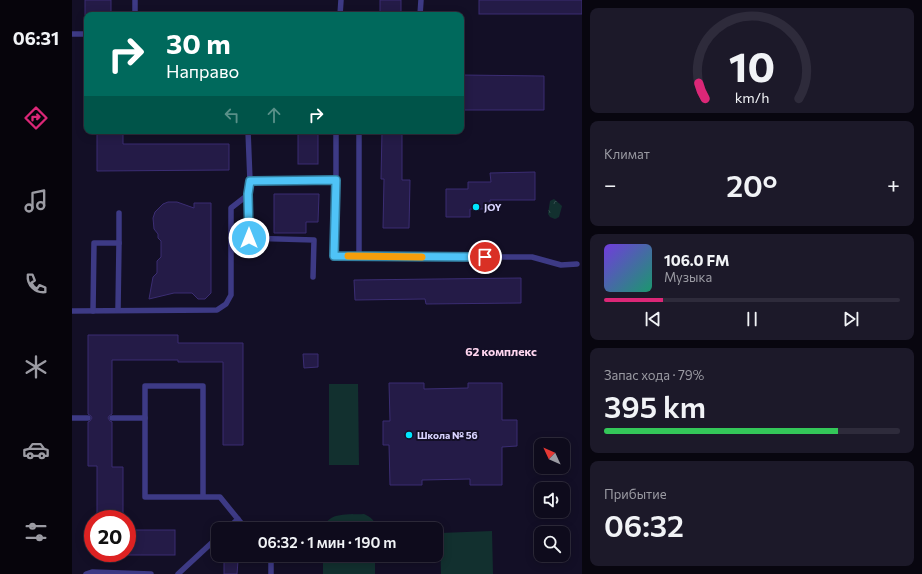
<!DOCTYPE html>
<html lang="ru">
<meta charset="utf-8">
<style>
body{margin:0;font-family:Commissioner,sans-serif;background:#1c1929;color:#f1f3f6;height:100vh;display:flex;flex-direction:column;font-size:15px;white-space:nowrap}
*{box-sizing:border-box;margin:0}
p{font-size:13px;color:#9b9ba3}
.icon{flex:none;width:22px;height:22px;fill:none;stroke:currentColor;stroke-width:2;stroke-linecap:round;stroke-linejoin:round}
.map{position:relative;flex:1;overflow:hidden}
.details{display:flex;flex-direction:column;gap:8px;padding:8px;background:#08060f;width:340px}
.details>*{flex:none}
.guide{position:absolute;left:12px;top:12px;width:380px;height:122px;border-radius:8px;box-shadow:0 2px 10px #0003,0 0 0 1px #2e2b3b;background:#00695c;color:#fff;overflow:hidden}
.needle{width:26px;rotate:314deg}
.buttons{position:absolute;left:462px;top:438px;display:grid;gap:8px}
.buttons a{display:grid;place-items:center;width:36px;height:36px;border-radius:8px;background:#0e0b1c;box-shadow:0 2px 10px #0003,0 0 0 1px #2e2b3b;font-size:20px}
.speed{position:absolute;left:12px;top:510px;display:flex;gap:8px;font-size:20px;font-weight:700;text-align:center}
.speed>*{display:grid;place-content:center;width:52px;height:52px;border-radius:50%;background:#0e0b1c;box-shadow:0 2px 10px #0003,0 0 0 1px #2e2b3b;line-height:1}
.speed .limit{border:6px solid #d22;background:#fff;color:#111}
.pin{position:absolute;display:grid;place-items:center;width:34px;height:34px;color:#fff;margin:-17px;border:2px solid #fff;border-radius:50%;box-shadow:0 1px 4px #0007}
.me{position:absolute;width:44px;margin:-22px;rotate:0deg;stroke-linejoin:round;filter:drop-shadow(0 0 3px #0008)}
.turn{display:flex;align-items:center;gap:14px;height:84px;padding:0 16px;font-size:18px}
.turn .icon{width:52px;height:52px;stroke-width:2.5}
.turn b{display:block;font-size:28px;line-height:34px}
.lanes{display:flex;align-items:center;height:38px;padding:0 16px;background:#0003;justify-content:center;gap:20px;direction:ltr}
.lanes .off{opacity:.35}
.big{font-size:30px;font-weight:600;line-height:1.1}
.details .widget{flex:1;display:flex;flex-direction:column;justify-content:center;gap:6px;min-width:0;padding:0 14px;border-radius:8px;background:#1c1929}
.details .dial{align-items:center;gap:0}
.dial svg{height:104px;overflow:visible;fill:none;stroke:#2e2b3b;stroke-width:7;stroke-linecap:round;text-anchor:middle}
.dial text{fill:#f1f3f6;stroke:none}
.song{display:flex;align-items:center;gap:12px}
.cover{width:48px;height:48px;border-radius:6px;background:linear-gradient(135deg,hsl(260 70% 55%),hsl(160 70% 35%))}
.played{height:4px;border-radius:2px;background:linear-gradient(90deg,#db2777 20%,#2e2b3b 20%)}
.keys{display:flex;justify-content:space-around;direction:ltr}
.heat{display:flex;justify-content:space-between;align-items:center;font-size:22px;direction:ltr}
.charge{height:6px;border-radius:3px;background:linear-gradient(90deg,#34c759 79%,#2e2b3b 0)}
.trip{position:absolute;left:139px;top:522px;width:232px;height:40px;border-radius:8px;background:#0e0b1c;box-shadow:0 2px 10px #0003,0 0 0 1px #2e2b3b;font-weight:600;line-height:40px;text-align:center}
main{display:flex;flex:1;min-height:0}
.tab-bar{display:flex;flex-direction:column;width:72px;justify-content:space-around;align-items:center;background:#06040b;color:#9b9ba3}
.tab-bar .icon{width:28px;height:28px}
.tab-bar .current{color:#db2777}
.tab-bar b{font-size:18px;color:#f1f3f6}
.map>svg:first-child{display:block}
.forest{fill:url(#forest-crowns)}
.garden{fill:#12302f}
.building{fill:#241b47;stroke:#3b2d73}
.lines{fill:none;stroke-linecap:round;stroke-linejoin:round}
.lane{stroke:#3d3a85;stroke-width:5.5}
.route-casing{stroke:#337fa1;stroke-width:10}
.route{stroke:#4fc3f7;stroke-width:7}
.slow{stroke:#f59e0b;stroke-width:7}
.poi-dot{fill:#00e5ff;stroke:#130f26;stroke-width:1.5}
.labels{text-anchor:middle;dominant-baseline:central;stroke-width:4;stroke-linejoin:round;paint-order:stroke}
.poi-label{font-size:10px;font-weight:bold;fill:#d9d4ff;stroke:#130f26;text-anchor:start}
.quarter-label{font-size:12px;font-weight:bold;fill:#ffd6f0;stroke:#130f26}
</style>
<main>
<nav class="tab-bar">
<b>06:31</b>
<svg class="icon current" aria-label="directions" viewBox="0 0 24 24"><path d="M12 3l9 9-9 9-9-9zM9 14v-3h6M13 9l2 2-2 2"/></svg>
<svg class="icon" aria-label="music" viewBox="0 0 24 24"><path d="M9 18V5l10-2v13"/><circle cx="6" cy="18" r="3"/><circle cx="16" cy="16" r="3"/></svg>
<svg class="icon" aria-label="phone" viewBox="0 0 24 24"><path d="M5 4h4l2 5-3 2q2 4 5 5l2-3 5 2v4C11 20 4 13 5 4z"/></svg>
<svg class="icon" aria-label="climate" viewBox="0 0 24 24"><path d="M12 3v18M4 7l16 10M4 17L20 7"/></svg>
<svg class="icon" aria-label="car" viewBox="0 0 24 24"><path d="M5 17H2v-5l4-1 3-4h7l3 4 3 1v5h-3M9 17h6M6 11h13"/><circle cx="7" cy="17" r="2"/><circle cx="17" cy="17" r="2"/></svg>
<svg class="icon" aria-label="filters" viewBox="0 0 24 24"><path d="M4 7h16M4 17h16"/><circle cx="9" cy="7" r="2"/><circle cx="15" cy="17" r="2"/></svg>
</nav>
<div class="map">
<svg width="510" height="574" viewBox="0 0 510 574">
<defs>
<pattern id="forest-crowns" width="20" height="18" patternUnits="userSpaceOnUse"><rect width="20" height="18" fill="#12302f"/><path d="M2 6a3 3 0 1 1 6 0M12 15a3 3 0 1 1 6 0" fill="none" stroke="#344d4e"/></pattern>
</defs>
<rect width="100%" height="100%" fill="#130f26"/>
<polygon class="forest" points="482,199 490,206 487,217 483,219 478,217 476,214 478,201"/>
<g class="garden">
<polygon points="257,384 286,384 287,465 257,465"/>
<path d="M292,514C299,517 304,521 304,529H252C255,511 278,515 292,514Z"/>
<polygon points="420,531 421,574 369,574 368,533"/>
<rect x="251" y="555" width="52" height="19"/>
</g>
<g class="building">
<rect x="13" y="0" width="26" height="15"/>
<rect x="308" y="0" width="21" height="15"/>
<rect x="407" y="0" width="103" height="14"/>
<polygon points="389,75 472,76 472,110 389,110"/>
<polygon points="25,131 51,131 51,144 157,144 157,170 25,171"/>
<rect x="226" y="131" width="20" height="33"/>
<polygon points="310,131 330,131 330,180 338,180 337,228 311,228 312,179 309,179"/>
<polygon points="463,172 463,200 418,200 418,209 398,209 398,217 374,217 374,189 396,189 396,182 419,182 418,173"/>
<polygon points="202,194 247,194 246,222 234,222 234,233 202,233"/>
<polygon points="96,202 105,202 122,208 122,203 139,203 139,293 133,299 126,299 120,293 102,293 77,299 81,277 85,273 85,261 89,257 89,241 86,238 86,234 82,229 81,218 83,212 91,204"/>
<polygon points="449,278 449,303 354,304 353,299 283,300 282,280"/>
<polygon points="16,335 106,335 106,343 171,343 171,445 151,445 151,362 106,362 106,360 40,360 40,414 37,416 36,418 38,421 40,422 40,467 51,467 51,519 25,519 25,466 16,466 16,422 18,421 20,418 19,416 16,414"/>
<polygon points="231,354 246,354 246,367 232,368"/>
<polygon points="317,383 352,383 352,389 396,388 396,383 430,383 430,420 445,420 445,446 430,447 430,485 398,485 398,479 350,480 350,485 318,485 317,445 311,445 311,421 318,421"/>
<rect x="55" y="530" width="48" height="25"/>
<polygon points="152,561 166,561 165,574 152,574"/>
</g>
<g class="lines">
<g class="lane">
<polyline points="63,0 63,15"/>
<polyline points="268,15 269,0"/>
<polyline points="348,15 349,0"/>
<polyline points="0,34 13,34"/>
<polyline points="176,131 178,181 264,180"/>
<polyline points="264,131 264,180 262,256 460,257 489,265 505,264"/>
<polyline points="177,194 177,238 242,240 241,277"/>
<polyline points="47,243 47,213"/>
<polyline points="287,256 287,131"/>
<polyline points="0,311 145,310 154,304 159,295 159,208 177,194 178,181"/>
<polyline points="21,311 22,243 47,243 46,310"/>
<polyline points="0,418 16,418"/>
<polyline points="40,418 73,418"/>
<polyline points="131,497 131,386 73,386 73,497 148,497 174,529"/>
<polyline points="155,529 166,519"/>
<polyline points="194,555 199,562 199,574"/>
<polyline points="14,574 20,572 79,574"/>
<polyline points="106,574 146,537"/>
</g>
</g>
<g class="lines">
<g class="route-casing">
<polyline id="route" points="177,238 176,194 178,181 264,180 262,256 413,257"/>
</g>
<use href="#route" class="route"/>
<polyline class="slow" points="276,256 350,257"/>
</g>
<g class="poi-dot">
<circle cx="404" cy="207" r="4"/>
<circle cx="337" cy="435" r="4"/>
</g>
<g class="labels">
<g class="poi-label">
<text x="412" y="207">JOY</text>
<text x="345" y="435">Школа № 56</text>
</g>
<g class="quarter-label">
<text x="429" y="351">62 комплекс</text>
</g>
</g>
</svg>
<div class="buttons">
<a><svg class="needle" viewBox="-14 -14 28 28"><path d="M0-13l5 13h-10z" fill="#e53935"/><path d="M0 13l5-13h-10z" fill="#9b9ba3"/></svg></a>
<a><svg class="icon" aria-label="sound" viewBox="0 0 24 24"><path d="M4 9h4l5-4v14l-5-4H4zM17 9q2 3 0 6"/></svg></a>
<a><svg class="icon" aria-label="search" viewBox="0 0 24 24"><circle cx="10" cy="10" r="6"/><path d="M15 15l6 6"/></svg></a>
</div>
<div class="speed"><div class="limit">20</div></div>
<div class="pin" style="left:413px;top:257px;background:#d93025"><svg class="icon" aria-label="arrive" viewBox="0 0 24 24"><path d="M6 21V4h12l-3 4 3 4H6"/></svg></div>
<svg class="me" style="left:177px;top:238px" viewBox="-20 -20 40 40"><circle r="17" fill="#4fc3f7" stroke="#fff" stroke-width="3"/><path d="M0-11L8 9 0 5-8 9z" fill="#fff"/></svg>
<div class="trip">06:32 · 1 мин · 190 m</div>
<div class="guide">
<div class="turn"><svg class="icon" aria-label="right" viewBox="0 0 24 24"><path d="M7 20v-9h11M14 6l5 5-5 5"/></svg><div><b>30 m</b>Направо</div></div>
<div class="lanes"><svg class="icon off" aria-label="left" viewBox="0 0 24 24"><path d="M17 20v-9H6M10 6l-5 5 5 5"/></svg><svg class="icon off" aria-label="ahead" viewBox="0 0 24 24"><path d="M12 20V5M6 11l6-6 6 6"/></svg><svg class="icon" aria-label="right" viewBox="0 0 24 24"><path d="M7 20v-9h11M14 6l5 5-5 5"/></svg></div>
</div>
</div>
<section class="details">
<div class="widget dial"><svg viewBox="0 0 100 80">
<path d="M14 69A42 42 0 1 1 86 69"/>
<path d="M14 69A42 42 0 0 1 9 57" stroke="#db2777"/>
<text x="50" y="56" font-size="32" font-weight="700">10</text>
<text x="50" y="72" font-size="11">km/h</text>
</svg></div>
<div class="widget"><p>Климат</p>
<div class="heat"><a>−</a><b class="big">20°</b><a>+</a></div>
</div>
<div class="widget">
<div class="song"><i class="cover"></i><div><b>106.0 FM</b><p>Музыка</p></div></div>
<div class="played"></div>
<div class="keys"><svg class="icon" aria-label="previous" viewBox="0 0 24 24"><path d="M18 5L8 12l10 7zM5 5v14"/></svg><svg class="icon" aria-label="pause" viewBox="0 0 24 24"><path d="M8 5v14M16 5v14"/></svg><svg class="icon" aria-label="next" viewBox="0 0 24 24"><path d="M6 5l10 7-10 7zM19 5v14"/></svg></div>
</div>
<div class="widget"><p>Запас хода · 79%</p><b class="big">395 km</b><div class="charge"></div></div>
<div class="widget"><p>Прибытие</p><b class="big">06:32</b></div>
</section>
</main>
